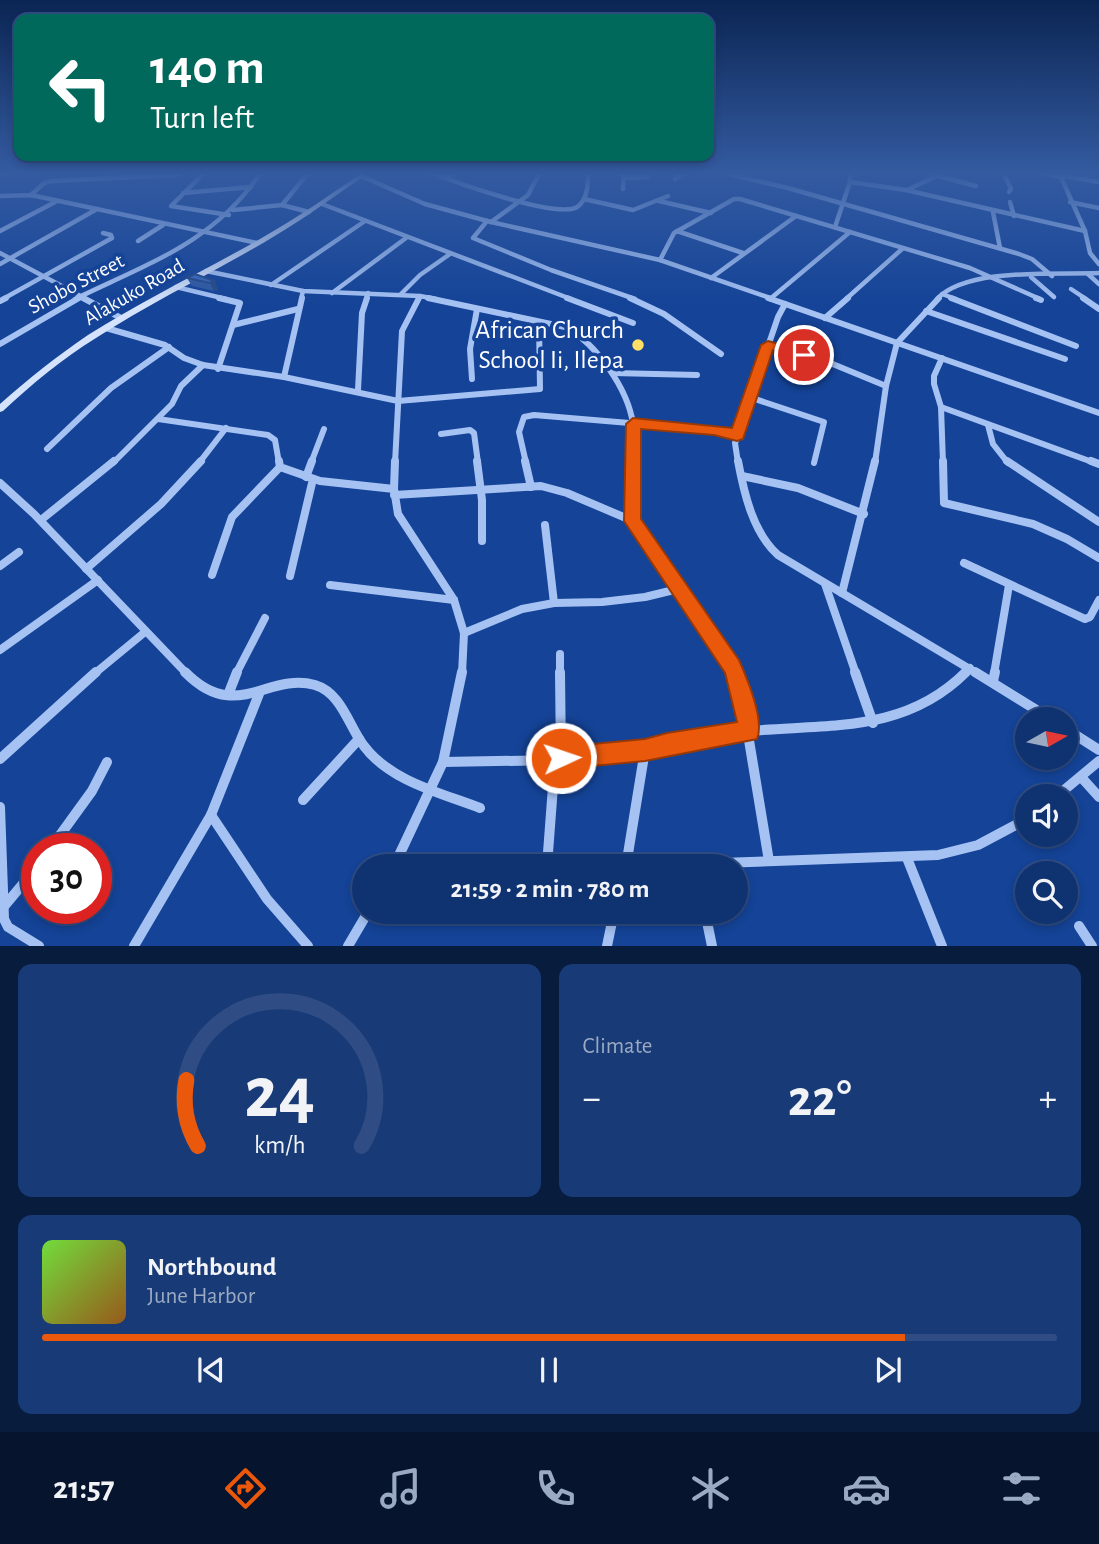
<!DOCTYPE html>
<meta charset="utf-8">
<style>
body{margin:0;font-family:"Alegreya Sans",sans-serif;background:#183a76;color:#f1f3f6;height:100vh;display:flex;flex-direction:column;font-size:26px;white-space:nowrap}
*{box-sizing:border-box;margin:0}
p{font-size:23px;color:#9baac3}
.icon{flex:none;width:38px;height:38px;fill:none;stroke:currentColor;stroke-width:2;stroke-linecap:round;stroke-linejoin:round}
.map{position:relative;height:946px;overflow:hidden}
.side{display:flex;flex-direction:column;gap:18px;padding:18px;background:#081c3e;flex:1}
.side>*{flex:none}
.hud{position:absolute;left:14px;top:14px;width:700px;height:147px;border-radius:14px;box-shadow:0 4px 10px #0003,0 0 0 2px #2f4d84;background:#00695c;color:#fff;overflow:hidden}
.needle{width:46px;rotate:81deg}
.tools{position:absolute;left:1015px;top:707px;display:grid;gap:14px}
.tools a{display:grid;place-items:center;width:63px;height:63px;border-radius:50%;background:#0f3271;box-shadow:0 4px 10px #0003,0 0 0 2px #2f4d84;font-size:35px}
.speed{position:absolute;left:21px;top:833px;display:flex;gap:14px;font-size:35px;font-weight:700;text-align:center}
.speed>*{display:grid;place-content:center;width:91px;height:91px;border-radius:50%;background:#0f3271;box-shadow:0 4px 10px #0003,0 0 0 2px #2f4d84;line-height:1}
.speed .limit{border:10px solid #d22;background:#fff;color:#111}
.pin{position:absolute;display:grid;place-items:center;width:60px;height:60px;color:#fff;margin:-30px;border:4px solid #fff;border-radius:50%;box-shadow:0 2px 7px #0007}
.me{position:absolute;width:77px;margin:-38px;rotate:87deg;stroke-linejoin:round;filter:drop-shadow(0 0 5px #0008)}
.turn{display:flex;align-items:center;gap:24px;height:147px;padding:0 21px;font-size:32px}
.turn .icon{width:91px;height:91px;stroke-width:2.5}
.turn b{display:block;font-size:49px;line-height:60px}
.big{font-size:52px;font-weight:600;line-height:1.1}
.side .widget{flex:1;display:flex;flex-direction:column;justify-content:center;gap:10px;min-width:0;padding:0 24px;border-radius:14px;background:#183a76}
.side .dial{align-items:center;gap:0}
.dial svg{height:182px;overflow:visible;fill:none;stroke:#2f4d84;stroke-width:7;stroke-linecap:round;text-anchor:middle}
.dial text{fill:#f1f3f6;stroke:none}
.song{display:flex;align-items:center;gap:21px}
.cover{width:84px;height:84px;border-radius:10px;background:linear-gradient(135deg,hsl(100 70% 55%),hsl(30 70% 35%))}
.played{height:7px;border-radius:4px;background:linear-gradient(90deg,#ea580c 85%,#2f4d84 85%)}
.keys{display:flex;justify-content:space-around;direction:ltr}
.heat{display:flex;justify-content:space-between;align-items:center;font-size:38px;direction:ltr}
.side .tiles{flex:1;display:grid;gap:18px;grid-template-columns:1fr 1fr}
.widget:last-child{grid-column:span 2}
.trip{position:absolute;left:352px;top:854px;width:396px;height:70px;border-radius:35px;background:#0f3271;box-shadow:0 4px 10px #0003,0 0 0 2px #2f4d84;font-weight:600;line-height:70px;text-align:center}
.dock{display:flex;height:112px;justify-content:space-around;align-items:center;background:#06142d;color:#9baac3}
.dock .icon{width:49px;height:49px}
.dock .selected{color:#ea580c}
.dock b{font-size:32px;color:#f1f3f6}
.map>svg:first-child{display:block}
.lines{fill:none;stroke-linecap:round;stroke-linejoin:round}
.minor-far3{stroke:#a5c2f3;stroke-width:4.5}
.minor-far2{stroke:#a5c2f3;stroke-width:6}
.minor-far1{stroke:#a5c2f3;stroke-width:8}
.minor{stroke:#a5c2f3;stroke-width:10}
.secondary{fill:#d4e2fc;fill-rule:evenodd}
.wall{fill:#305aa3}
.shaded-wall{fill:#274a84}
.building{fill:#3869bd;stroke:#274a84;stroke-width:2}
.route{fill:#ea580c;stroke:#983908;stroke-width:2}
.poi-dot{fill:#ffdf66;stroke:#144397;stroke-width:2.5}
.labels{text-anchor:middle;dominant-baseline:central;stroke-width:7;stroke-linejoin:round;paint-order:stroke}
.far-street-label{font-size:21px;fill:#fff;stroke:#144397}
.poi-label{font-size:26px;fill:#fff;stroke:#144397;text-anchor:end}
</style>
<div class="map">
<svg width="1099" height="946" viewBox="0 0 1099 946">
<rect width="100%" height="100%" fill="#144397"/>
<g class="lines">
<g class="minor-far3">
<polyline points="205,172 171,206 229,215"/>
<path d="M431,172C454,182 557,219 577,207C588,200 588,183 588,172"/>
<polyline points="719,172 788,188 1019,254 1032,259 1052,276"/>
<polyline points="924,172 976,186"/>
<polyline points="1003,172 1011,189 1009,192"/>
<polyline points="1036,172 1061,177"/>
<polyline points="1071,172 1061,177 1085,231 1090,253 1099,264"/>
<polyline points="0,174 15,172"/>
<polyline points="361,176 425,204 491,222 660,260 773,299"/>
<polyline points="1064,176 1099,182"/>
<polyline points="444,178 457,172"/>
<polyline points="624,178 649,177"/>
<polyline points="675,179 686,172"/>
<polyline points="850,182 906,190 1085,231"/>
<polyline points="623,189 624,172"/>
<polyline points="907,190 945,172"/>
<polyline points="183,193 251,187"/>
<polyline points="31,195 44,183 52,181 177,175"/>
<polyline points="0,196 31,195 257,243"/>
<polyline points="584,199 633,210 668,196"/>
<polyline points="659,201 711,213"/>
<polyline points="1010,202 1014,216"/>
<polyline points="1070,202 1099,208"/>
<polyline points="322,204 571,299"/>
<polyline points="282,205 309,212"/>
<polyline points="233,210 282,205 309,172"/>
<polyline points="993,212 1000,248"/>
<polyline points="487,221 473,238 551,270 635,299"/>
<polyline points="491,222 528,195 540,172"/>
<polyline points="835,227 850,182 850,172"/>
<polyline points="0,231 57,201"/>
<polyline points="677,231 743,253"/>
<polyline points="138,241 163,225"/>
<polyline points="0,253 86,299"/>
<polyline points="660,260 674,233 734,199 740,199 970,268 1040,299"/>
<polyline points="0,264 97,209"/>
<polyline points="206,271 303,291 420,296 436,299"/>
<polyline points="1088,274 1099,284"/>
<polyline points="1031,277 1054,297"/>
<polyline points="711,278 796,216"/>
<polyline points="271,285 365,221"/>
<polyline points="176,287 226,299"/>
<polyline points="1071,289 1086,299"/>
<polyline points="332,293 406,238"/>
<polyline points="401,294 420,275 450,254"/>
<polyline points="942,294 956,299"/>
<polyline points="3,299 112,238 111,235 103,233"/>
<path d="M75,299C147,264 215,242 261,172"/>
<polyline points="301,299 303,291"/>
<polyline points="366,299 368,293"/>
<polyline points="418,299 420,296"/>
<polyline points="770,299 850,232"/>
<polyline points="846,299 902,249"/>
<path d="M937,299C967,267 1056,275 1099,273"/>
</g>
<g class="minor-far2">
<polyline points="83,298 121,318"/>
<path d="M428,298L565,327C596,343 628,389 633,424C635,436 633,450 633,463"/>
<polyline points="567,298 633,323"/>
<polyline points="630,298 664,314 721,354"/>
<polyline points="768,298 1099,413"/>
<polyline points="951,298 1076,346"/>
<polyline points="1036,298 1041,300"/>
<polyline points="1083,298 1099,309"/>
<polyline points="0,301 6,298"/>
<polyline points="926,311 1065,359"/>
<polyline points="825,318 848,298"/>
<polyline points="233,325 298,309"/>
<polyline points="106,328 165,345 184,358 203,365 284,377 398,401 540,389 539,323"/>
<polyline points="0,344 79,298"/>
<polyline points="768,345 823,360 886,386"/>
<polyline points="942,358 934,376 934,384 941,407 943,463"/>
<polyline points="218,369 240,303 219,298"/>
<polyline points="613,373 697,375"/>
<polyline points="284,377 302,298"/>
<polyline points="472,379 470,349 477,309"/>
<polyline points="358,390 362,313 367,298"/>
<polyline points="749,397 824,422 814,463"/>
<polyline points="941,407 1095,463"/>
<polyline points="158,419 268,435 275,440 279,463"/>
<polyline points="988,425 993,444 1008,463"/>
<polyline points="441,434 470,430 474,433 478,463"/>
<polyline points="47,449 111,388 169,347"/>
<polyline points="113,463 172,404 181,386 203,365"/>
<polyline points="199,463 226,428"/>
<polyline points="311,463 324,429"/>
<polyline points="395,463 402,331 419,298"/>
<polyline points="526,463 519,432 524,417 534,415 689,428 737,435"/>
<polyline points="738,463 735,443 778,317 785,304"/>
<polyline points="875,463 886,386 897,343 939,298"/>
</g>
<g class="minor-far1">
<polyline points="279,461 280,467 320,481 394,489"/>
<polyline points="395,461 394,489 398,514 454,600 464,633 462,674"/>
<polyline points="477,461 482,500 482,541"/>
<polyline points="525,461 531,487"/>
<polyline points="633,461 633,521 722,649 734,674"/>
<path d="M738,461C744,493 753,533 778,555L978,674"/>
<polyline points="943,461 944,503 1033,524 1067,539 1099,558"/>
<polyline points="1007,461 1099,522"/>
<polyline points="1091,461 1099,464"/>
<polyline points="742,476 798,488 864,514"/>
<polyline points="306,477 312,461"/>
<polyline points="0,483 34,514 187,674"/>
<polyline points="394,495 541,486 567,493 633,521"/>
<polyline points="41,520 114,461"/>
<polyline points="545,525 554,603"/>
<polyline points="964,563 1085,619 1090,617 1099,600"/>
<polyline points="0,566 19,552"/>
<polyline points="86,569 161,504 201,461"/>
<polyline points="212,575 232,517 280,467"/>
<polyline points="290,576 313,479"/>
<polyline points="825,584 856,674"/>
<polyline points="330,585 454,600"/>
<polyline points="842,593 875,461"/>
<polyline points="464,633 522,609 554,603 602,602 645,597 678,589"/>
<polyline points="0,650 98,580"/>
<polyline points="560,654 560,674"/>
<polyline points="94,674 145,632"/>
<polyline points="236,674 265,618"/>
<polyline points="964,674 970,668"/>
<polyline points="994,674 1009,585"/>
</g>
<g class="minor">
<path d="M185,672C236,724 267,672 315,685C342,693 349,727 364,746C390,781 441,793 480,808"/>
<polyline points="560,672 561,760"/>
<polyline points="733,672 740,686 769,861"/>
<polyline points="855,672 873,723"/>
<polyline points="975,672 1051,719"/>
<polyline points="993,681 995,672"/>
<polyline points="228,695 237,672"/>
<polyline points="1066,729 1099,750"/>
<polyline points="0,759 96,672"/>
<polyline points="443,762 561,760 645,750"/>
<polyline points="1081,777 1099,797"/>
<polyline points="1057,796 1099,761"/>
<polyline points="303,800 359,739"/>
<polyline points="0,807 4,919 8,927 39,946"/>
<polyline points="211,815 267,899 308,946"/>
<polyline points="50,849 92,791 107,762"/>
<polyline points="907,858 942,946"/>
<polyline points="394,866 443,762 462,672"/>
<polyline points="547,866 555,760"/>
<path d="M626,866L645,750C679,741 715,734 750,731C830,724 905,733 966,672"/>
<polyline points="709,866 721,863 938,855 978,845 1027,819"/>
<polyline points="1,910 37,867"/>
<polyline points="705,912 712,946"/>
<polyline points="1079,926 1092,946"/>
<polyline points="134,946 211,815 259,694"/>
<polyline points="348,946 368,912"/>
<polyline points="607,946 614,912"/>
</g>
<path class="secondary" d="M360,172H366L363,177C333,197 304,219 273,237C215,272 153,301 96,338C62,359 32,384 3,411L0,412V404C28,379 57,356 88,335C145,299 206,270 265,236C297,218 328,196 359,175Z"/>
</g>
<polygon class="wall" points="187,278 214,281 218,289 214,291 192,286"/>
<polygon class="shaded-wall" points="214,281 218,289 214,291 210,283"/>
<polygon class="building" points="195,274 214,281 210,283 187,278"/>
<linearGradient id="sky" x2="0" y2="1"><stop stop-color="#0b2553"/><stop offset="0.57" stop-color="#345ba1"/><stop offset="1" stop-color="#345ba1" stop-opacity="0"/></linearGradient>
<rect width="1099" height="304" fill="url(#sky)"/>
<path class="route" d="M768,341L809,352L811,355L804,359L773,350L743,439L737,441L714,435L641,429V519L739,660C747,678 765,720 757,739L645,761L561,769L554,766L550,758L554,750L561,747L645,739L667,733L737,722L725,673L624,521L626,424L633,418L732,428L761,345Z"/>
<circle class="poi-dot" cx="638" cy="345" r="7"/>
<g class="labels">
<g class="far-street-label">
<text transform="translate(76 284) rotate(-28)">Shobo Street</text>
<text transform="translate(134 292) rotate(-30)">Alakuko Road</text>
</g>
<g class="poi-label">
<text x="624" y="330">African Church<tspan x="624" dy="30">School Ii, Ilepa</tspan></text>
</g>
</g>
</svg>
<div class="tools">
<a><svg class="needle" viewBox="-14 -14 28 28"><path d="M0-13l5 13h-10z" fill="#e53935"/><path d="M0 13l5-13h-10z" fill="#9baac3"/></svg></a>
<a><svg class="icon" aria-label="sound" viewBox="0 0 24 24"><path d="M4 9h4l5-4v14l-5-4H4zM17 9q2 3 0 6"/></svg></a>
<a><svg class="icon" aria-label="search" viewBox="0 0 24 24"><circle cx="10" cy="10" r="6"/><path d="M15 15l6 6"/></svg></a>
</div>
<div class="speed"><div class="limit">30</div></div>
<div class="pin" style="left:804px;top:355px;background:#d93025"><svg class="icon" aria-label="arrive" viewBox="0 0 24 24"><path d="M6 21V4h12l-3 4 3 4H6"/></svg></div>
<svg class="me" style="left:561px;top:758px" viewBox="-20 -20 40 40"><circle r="17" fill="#ea580c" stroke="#fff" stroke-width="3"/><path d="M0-11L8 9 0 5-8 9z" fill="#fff"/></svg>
<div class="trip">21:59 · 2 min · 780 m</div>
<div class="hud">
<div class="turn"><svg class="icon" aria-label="left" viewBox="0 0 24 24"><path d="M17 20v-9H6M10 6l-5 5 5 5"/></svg><div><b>140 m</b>Turn left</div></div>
</div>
</div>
<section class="side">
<div class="tiles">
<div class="widget dial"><svg viewBox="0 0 100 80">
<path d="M14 69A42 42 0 1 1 86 69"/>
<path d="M14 69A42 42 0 0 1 9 40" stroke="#ea580c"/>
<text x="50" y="56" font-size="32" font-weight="700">24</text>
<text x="50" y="72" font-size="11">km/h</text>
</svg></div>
<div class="widget"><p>Climate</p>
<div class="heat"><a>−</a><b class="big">22°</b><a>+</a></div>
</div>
<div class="widget">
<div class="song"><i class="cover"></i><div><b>Northbound</b><p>June Harbor</p></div></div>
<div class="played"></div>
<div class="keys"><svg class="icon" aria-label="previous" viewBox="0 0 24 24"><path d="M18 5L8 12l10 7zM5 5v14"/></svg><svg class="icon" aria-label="pause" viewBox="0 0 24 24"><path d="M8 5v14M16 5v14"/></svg><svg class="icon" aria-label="next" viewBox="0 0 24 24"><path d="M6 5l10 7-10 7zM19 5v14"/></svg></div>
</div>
</div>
</section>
<nav class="dock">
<b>21:57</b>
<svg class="icon selected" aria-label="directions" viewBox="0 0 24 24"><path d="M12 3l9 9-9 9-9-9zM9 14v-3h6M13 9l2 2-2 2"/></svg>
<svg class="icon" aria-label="music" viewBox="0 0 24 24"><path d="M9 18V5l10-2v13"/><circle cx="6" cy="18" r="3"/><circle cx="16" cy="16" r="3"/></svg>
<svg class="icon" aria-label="phone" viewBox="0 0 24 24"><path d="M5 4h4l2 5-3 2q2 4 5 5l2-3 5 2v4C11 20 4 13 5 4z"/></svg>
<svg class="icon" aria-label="climate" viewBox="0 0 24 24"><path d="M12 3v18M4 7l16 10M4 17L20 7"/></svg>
<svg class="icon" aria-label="car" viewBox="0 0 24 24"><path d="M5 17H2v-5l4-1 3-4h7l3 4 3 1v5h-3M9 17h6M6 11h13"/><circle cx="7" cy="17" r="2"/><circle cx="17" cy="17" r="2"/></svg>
<svg class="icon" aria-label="filters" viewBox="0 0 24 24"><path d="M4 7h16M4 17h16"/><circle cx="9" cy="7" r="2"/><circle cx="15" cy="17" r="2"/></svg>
</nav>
